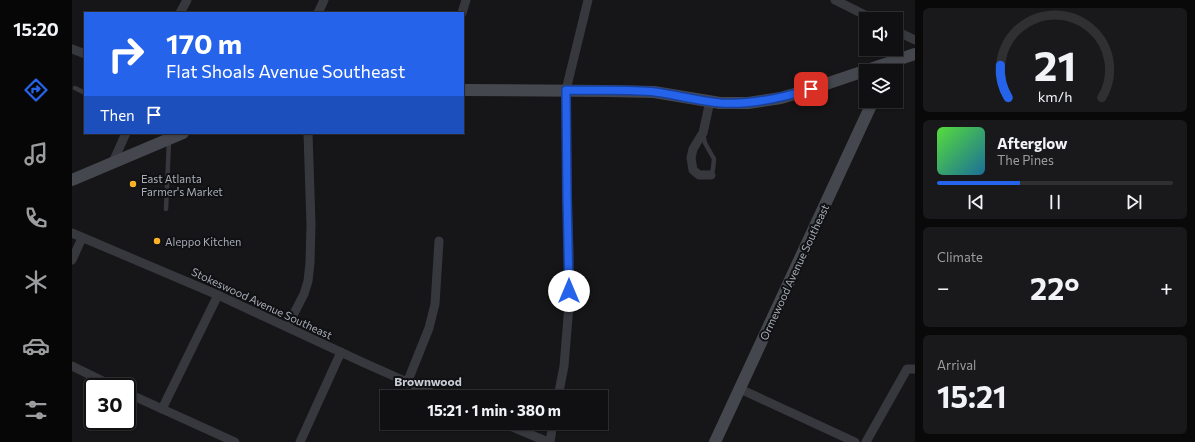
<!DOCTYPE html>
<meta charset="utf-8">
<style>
body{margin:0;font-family:Commissioner,sans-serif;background:#19191b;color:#f1f3f6;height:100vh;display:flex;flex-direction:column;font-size:15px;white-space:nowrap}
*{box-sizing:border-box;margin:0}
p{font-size:13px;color:#9c9d9f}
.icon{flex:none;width:22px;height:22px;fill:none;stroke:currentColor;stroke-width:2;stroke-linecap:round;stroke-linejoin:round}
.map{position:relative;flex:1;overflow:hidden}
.drawer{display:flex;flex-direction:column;gap:8px;padding:8px;background:#09090a;width:280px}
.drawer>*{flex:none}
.banner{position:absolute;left:12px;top:12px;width:380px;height:122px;border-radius:0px;box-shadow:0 1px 3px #0004,0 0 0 1px #303032;background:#2563eb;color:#fff;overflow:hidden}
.tools{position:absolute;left:787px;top:12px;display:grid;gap:8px}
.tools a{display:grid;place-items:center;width:44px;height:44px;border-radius:0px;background:#101012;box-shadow:0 1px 3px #0004,0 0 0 1px #303032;font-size:20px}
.speed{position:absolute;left:12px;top:378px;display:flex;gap:8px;font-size:20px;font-weight:700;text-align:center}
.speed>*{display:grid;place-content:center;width:52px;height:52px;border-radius:50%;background:#101012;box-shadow:0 1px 3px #0004,0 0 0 1px #303032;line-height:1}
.speed .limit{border:2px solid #111;border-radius:6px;background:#fff;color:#111}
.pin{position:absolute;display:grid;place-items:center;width:34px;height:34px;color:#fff;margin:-17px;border-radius:8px;box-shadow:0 2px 6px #0006}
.me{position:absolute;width:44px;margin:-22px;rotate:0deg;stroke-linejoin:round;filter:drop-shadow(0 0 3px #0008)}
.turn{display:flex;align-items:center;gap:14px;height:84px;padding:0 16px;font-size:18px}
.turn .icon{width:52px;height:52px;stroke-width:2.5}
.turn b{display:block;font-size:28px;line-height:34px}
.then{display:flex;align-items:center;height:38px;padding:0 16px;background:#0003;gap:8px;font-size:15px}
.big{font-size:30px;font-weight:700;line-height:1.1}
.drawer .tile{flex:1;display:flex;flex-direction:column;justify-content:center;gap:6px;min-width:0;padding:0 14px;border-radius:6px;background:#19191b}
.drawer .dial{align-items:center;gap:0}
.dial svg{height:104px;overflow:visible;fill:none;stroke:#303032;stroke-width:7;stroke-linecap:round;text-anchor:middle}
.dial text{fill:#f1f3f6;stroke:none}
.song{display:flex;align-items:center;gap:12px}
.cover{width:48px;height:48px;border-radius:6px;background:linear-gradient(135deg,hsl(110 70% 55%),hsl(200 70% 35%))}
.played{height:4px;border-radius:2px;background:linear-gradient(90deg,#2563eb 35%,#303032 35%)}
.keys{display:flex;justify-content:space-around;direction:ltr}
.heat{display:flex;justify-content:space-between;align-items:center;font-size:22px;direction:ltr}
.trip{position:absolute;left:308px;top:390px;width:228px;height:40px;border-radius:0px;background:#101012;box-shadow:0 1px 3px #0004,0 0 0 1px #303032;font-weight:700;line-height:40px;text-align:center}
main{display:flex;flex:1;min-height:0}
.tabs{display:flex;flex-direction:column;width:72px;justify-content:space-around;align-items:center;background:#060607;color:#9c9d9f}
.tabs .icon{width:28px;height:28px}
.tabs .selected{color:#2563eb}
.tabs b{font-size:18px;color:#f1f3f6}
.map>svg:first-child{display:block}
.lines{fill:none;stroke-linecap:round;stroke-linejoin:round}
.lane{stroke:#37383e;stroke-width:4.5}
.street{stroke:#37383e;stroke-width:9}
.secondary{stroke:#45474e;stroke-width:12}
.route-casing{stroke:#184099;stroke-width:10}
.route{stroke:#2563eb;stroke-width:7}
.poi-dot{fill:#ffb228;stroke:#111113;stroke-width:1.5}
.labels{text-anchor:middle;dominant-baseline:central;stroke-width:4;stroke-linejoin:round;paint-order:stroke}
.poi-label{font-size:11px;fill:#a7adb9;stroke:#111113;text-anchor:start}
.street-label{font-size:11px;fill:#a7adb9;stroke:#111113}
.neighbourhood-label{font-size:12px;font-weight:bold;fill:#c8ccd5;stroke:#111113}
</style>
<main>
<nav class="tabs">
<b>15:20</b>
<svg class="icon selected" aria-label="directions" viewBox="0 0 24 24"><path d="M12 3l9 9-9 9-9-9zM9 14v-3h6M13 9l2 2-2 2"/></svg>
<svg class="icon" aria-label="music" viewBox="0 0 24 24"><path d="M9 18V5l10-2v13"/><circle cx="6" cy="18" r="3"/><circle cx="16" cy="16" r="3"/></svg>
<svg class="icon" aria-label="phone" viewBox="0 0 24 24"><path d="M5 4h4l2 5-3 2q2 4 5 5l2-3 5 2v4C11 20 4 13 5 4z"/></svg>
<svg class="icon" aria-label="climate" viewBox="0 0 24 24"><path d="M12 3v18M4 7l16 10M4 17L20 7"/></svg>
<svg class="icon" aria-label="car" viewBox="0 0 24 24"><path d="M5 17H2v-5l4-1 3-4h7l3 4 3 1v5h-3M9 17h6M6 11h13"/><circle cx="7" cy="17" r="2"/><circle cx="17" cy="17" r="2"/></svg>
<svg class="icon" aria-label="filters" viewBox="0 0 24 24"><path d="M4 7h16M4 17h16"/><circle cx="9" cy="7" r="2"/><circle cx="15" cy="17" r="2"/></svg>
</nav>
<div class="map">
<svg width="843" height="442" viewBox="0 0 843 442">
<rect width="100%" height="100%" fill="#161618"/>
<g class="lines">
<g class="lane">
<polyline points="3,88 13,93"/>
<polyline points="631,134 633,143 642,159 641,169 639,175"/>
<polyline points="94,209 97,141"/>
</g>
<g class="street">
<polyline points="763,0 801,19"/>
<polyline points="108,13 115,0"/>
<polyline points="246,13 252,0"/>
<polyline points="390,13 394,0"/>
<polyline points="824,31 843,40"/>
<polyline points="0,49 13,54"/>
<polyline points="638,101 631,133 627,139 621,149 619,158 621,170 627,175 639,175"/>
<polyline points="41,162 54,133"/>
<polyline points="0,233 146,295 290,362 369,397"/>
<polyline points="0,260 10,238"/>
<polyline points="215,327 232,294 236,281 238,263 239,224 236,133"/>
<polyline points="0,366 43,387"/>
<polyline points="335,383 357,328 363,304 367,241"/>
<polyline points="668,389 783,442"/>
<polyline points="55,393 163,442"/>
<polyline points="486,397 492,366 497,305 497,248 495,196 494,90 516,0"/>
<polyline points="90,409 146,295"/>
<polyline points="431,423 476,442"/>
<polyline points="228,442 269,352"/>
<polyline points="478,442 481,423"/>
<polyline points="794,442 835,369 843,369"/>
</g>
<g class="secondary">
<polyline points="391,90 538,91 582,92 648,103 676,103 709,98 739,89 843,54"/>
<polyline points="0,180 111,133"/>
<polyline points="643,442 801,101"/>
</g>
</g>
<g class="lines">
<g class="route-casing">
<path id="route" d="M497,291L495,196L494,90C524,91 554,89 583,92C605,95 627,101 649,103C680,105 710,98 739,89"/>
</g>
<use href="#route" class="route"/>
</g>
<g class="poi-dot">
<circle cx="61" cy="184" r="4"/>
<circle cx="85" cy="241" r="4"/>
</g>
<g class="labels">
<g class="poi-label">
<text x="69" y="178">East Atlanta<tspan x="69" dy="13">Farmer's Market</tspan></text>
<text x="93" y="241">Aleppo Kitchen</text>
</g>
<g class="street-label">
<text transform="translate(722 272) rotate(-65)">Ormewood Avenue Southeast</text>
<text transform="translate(190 303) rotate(25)">Stokeswood Avenue Southeast</text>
</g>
<g class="neighbourhood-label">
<text x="356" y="381">Brownwood</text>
</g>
</g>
</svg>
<div class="tools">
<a><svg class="icon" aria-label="sound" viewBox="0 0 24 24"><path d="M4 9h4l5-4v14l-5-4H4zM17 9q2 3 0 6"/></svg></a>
<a><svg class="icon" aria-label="layers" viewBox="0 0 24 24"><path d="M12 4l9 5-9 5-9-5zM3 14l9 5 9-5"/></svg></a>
</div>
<div class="speed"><div class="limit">30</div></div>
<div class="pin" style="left:739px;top:89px;background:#d93025"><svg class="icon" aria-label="arrive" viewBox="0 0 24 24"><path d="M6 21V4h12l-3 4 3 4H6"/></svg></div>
<svg class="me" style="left:497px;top:291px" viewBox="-20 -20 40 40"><circle r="19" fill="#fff"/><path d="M0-13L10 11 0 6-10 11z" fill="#2563eb"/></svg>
<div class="trip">15:21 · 1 min · 380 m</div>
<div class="banner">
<div class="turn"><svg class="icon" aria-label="right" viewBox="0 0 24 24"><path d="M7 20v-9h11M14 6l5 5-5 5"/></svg><div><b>170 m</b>Flat Shoals Avenue Southeast</div></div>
<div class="then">Then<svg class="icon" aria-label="arrive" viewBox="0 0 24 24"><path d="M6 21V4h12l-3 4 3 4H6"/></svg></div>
</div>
</div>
<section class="drawer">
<div class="tile dial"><svg viewBox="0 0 100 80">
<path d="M14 69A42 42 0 1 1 86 69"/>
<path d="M14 69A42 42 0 0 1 8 44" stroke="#2563eb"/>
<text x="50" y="56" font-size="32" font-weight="700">21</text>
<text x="50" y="72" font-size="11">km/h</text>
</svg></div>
<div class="tile">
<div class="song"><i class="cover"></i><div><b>Afterglow</b><p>The Pines</p></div></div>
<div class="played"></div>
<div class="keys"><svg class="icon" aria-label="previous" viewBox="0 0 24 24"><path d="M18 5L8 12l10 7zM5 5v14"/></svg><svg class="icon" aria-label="pause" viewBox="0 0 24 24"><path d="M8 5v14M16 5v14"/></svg><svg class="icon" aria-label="next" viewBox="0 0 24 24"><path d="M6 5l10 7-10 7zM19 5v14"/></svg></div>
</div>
<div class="tile"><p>Climate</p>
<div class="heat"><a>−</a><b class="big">22°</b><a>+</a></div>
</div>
<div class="tile"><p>Arrival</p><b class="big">15:21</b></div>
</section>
</main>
